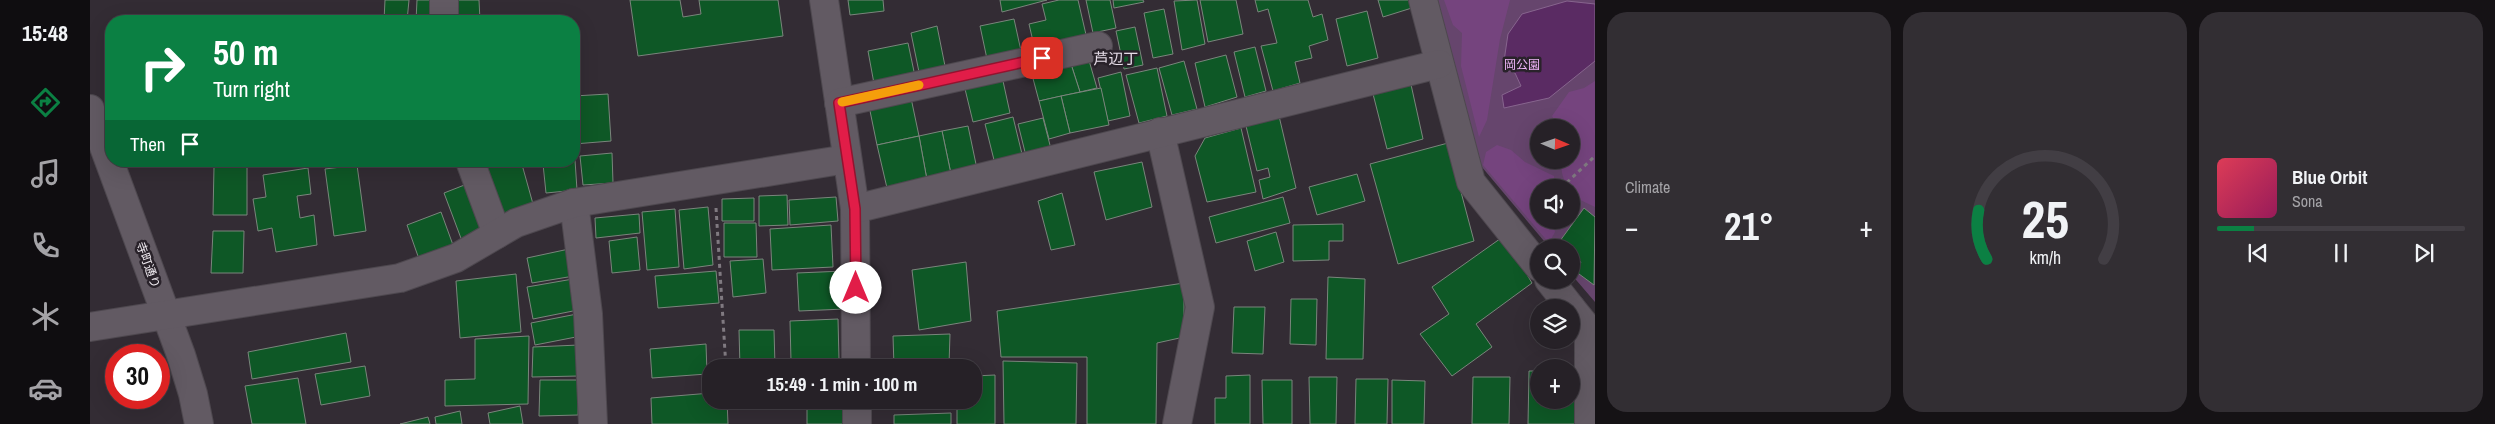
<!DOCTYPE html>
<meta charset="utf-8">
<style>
body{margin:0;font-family:"Archivo Narrow","Noto Sans JP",sans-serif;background:#322e33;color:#f1f3f6;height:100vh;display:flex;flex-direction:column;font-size:19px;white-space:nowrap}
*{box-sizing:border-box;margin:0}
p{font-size:16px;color:#a4a3a7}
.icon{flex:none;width:28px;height:28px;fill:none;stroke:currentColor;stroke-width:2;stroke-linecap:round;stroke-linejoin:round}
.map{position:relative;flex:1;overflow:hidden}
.panel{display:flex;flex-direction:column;gap:12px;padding:12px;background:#151215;width:900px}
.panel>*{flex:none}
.banner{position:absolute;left:15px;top:15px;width:475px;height:152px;border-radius:20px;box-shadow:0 5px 20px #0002,0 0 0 1px #423e44;background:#0b8043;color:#fff;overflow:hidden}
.needle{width:32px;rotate:92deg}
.fabs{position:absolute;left:1440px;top:119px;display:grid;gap:10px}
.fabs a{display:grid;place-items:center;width:50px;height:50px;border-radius:50%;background:#262127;box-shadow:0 5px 20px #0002,0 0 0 1px #423e44;font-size:25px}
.speed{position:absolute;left:15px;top:344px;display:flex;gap:10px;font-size:25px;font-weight:700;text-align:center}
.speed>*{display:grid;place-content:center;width:65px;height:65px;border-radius:50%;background:#262127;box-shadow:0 5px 20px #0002,0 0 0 1px #423e44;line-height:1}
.speed .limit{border:8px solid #d22;background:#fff;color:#111}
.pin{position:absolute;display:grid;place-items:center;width:42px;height:42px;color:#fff;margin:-21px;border-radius:10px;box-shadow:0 2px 8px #0006}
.me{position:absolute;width:55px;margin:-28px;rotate:0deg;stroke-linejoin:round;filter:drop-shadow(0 0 4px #0008)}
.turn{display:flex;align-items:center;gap:18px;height:105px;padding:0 25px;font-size:22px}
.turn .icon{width:65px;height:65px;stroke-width:2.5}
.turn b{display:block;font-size:35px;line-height:42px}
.then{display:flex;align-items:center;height:48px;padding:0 25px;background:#0003;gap:10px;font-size:19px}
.big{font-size:38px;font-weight:700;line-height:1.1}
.panel .widget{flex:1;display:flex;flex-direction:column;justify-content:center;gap:8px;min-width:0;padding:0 18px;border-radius:20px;background:#322e33}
.panel .dial{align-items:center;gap:0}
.dial svg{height:130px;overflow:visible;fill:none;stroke:#423e44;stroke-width:7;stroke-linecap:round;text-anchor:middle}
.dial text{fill:#f1f3f6;stroke:none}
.song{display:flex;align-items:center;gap:15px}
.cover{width:60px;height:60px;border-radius:8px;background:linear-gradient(135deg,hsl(350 70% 55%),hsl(330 70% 35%))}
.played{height:5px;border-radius:2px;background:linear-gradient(90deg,#0b8043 15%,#423e44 15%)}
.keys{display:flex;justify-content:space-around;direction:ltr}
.heat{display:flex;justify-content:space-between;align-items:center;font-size:28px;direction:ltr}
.panel .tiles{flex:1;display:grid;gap:12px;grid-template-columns:repeat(3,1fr)}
.trip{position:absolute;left:612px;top:359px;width:280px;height:50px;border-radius:20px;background:#262127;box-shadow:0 5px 20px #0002,0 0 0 1px #423e44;font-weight:700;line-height:50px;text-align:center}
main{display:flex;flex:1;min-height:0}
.tabs{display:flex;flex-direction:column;width:90px;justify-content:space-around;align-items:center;background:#0f0d10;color:#a4a3a7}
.tabs .icon{width:35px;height:35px}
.tabs .on{color:#0b8043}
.tabs b{font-size:22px;color:#f1f3f6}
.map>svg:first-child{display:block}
.green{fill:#66456d;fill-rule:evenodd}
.forest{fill:#75447e}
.water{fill:#5a2b63;stroke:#87658e}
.building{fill:#0e5826;stroke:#7a857c}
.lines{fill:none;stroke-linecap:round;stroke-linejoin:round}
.minor-casing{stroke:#4e484f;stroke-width:30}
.path{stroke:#807a81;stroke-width:3;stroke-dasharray:4 4;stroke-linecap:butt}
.minor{stroke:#625a63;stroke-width:28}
.route-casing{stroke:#92132f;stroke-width:12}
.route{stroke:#e11d48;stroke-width:9}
.slow{stroke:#f59e0b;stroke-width:9}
.labels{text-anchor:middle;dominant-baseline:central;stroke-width:5;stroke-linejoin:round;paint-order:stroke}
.park-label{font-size:12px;fill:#efb6f9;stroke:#29222a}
.street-label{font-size:12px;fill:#f0ebf1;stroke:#29222a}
.quarter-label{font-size:15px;fill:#e6dde8;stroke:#29222a}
</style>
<main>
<nav class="tabs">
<b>15:48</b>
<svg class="icon on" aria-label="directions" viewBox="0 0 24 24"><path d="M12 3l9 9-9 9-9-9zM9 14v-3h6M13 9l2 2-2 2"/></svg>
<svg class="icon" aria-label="music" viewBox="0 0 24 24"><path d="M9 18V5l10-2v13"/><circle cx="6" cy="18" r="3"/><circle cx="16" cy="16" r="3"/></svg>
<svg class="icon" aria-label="phone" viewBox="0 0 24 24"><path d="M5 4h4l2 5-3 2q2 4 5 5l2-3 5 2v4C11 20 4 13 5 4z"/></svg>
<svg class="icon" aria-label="climate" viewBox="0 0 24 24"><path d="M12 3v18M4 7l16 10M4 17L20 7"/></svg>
<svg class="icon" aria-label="car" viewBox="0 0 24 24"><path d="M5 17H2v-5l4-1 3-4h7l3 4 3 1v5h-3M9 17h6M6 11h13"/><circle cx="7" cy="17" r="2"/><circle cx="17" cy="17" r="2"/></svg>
</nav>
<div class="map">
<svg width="1505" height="424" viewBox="0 0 1505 424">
<rect width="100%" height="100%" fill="#332c34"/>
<path class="green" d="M1347,0H1505V302L1481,274V248L1459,247L1386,160ZM1449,128H1481V160H1449ZM1449,188H1481V220H1449Z"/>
<g class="forest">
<polygon points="1354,0 1420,0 1410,39 1397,120 1389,137 1371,66 1372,33 1363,25"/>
<path d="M1505,81V207L1484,197L1481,188L1478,187C1473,178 1469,170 1474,160H1481V128L1469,127L1462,116L1479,92L1494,88Z"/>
<polygon points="1407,145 1421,150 1435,162 1464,176 1464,187 1449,188 1449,220 1462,220 1465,232 1459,243 1393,165 1396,152"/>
</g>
<polygon class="water" points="1477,1 1505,4 1505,61 1459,98 1414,108 1412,95 1431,86 1425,73 1413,68 1418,34 1432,14"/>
<g class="building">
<polygon points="295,0 319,0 317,21 294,21"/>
<polygon points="327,0 348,0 347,21 326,21"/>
<polygon points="362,0 389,0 390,21 363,21"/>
<polygon points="540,0 590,0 593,17 611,14 609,0 688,0 693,36 548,56"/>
<polygon points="758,0 793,0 794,11 760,15"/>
<polygon points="910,0 957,0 912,12"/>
<polygon points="969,0 988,0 997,39 945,50 939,24 956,20 952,4"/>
<polygon points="996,0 1020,0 1026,28 1003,33"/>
<polygon points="1023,0 1053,0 1054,2 1024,8"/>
<polygon points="1107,0 1115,44 1092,50 1084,1"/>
<polygon points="1110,0 1146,0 1153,34 1118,42"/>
<polygon points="1165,0 1218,0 1223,17 1232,14 1238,40 1219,46 1222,58 1205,62 1210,83 1183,91 1171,46 1187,43 1178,9 1168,12"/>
<polygon points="1288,0 1323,0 1325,7 1293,17"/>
<polygon points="1074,9 1083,54 1063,58 1054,13"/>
<polygon points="1277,11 1288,58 1257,66 1246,19"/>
<polygon points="924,19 931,51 897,59 890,26"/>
<polygon points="847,26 855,66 829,72 821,33"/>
<polygon points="1045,27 1053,65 1034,69 1026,31"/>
<polygon points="818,43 826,81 785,89 778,51"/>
<polygon points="1165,47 1176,91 1155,97 1144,52"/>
<polygon points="1136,55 1147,97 1115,107 1105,63"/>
<polygon points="998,57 1007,88 990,92 980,61"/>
<polygon points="980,61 990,92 949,101 941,71"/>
<polygon points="1094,61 1107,109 1082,115 1069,68"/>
<polygon points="1067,68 1077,116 1049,123 1036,75"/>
<polygon points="1031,72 1040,116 1018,121 1008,78"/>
<polygon points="1320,80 1333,139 1297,149 1282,90"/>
<polygon points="913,81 920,113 883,122 875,89"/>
<polygon points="1011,88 1019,125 980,133 971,96"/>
<polygon points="518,94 521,141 484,144 484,96"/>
<polygon points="971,96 980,133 959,139 949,101"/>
<polygon points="821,98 829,136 787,145 779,106"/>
<polygon points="1189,116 1206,188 1173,199 1169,180 1180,177 1178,168 1167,171 1156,126"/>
<polygon points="923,117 932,154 904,160 895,124"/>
<polygon points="953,118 961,149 936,156 928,124"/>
<polygon points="878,126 887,169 861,174 852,131"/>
<polygon points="1151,128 1166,192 1117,202 1105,156 1115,138"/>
<polygon points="852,131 861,174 837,180 829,136"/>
<polygon points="829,136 837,180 797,188 787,145"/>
<polygon points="1358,143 1384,241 1308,264 1280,164"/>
<polygon points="522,153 523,183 493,185 490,156"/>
<polygon points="485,160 487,190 456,193 453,164"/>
<polygon points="346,161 360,161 348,166"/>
<polygon points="391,161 431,161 443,204 407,218"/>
<polygon points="1052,162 1062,207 1016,220 1004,172"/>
<polygon points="267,165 276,231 244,236 235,169"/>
<polygon points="124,167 157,167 157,215 123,215"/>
<polygon points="218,168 221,194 207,196 210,218 224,215 227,245 186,252 182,228 168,231 163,199 176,197 173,175"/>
<polygon points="1267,174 1275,201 1227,215 1219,187"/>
<polygon points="377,184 394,231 372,241 354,193"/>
<polygon points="972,193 985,245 961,250 948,201"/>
<polygon points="697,195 698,225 669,226 669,196"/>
<polygon points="746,197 748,221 700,225 699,200"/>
<polygon points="1193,197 1200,223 1126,243 1119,217"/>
<polygon points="664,198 664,221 632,221 632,199"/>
<polygon points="618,207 623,265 594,269 589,210"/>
<polygon points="1494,208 1505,217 1504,285 1485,271 1491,262 1481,255 1481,248 1471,248 1467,245"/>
<polygon points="585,209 589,267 557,270 552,212"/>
<polygon points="351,212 363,245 329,259 317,225"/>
<polygon points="549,214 550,233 506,238 505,218"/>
<polygon points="634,223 666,223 667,257 634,257"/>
<polygon points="1253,224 1253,241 1239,241 1239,260 1203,261 1203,225"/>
<polygon points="741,225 743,267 682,270 680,229"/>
<polygon points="123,231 154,231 153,273 121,273"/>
<polygon points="1186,232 1194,262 1165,271 1157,241"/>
<polygon points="1414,236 1442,283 1386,324 1402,347 1362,376 1330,334 1359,314 1342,287"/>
<polygon points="547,237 550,270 522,273 519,241"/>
<polygon points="479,249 484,276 442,283 437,258"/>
<polygon points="673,259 676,293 643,297 640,261"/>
<polygon points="876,262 881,321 829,330 822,270"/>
<polygon points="626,271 629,303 568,308 565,276"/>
<polygon points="754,271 755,309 709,311 707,273"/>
<polygon points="426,274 431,332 370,338 366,281"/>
<polygon points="1238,277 1275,279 1273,359 1236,359"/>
<polygon points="483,279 488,310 443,319 437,287"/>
<polygon points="1094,283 1094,337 1067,343 1066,424 997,424 997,357 911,357 907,311"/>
<polygon points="1201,299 1227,299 1226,345 1200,344"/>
<polygon points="1144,307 1175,307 1173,354 1142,353"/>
<polygon points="487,314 491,336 445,345 441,323"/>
<polygon points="748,319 749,360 701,361 700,321"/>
<polygon points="649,330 684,330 685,366 650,368"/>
<polygon points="256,333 261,362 162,379 158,352"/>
<polygon points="860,334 859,365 804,367 803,336"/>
<polygon points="439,336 438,404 355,406 355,380 385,379 385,339"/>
<polygon points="616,344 617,374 562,378 560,349"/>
<polygon points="489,345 489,376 442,377 443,347"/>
<polygon points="913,361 987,363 986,424 914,424"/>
<polygon points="275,366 280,396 231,405 225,374"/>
<polygon points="1439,371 1449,371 1449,400 1481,400 1481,371 1489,371 1489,424 1438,424"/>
<polygon points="905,375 905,424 867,424 867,400 884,400 884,376"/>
<polygon points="1160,375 1160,424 1125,424 1125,398 1136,398 1136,376"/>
<polygon points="1219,377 1247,377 1246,424 1220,424"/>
<polygon points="1383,377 1420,377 1419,424 1382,424"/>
<polygon points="208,378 216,424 162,424 155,386"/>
<polygon points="1266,379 1298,379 1297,424 1265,424"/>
<polygon points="450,380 489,380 488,415 449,416"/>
<polygon points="1172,380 1202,380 1202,424 1173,424"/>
<polygon points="1302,380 1335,381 1334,424 1302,424"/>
<polygon points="621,393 621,400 637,400 638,424 562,424 561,398"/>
<polygon points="653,400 700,400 700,408 653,409"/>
<polygon points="799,400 859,400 859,406 799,407"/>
<polygon points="758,405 757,424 717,424 717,406"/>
<polygon points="430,406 433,424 400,424 398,413"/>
<polygon points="370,411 372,424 346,424 345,417"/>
<polygon points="861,413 861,424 804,424 804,415"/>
<polygon points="338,417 340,424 310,424"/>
</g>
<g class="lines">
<g class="minor-casing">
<g id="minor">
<polyline points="354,0 354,21"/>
<polyline points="734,0 765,209 766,368"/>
<polyline points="1333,0 1381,182 1449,267"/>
<polyline points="749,103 1008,46"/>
<polyline points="0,109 91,355 103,394 109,424"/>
<polyline points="1070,132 1110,307 1087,424"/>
<polyline points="380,161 407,234"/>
<polyline points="484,203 498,314 503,424"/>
<polyline points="765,209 1349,64"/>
<polyline points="1459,280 1481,308"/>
<polyline points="1481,308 1499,330 1499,424"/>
<polyline points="0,327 310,278 366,258 426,223 484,203 757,159"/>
<polyline points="767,400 767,424"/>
</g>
</g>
<g class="path">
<polyline points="1471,188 1505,156"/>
<polyline points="626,208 636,368"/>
</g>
<use href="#minor" class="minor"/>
</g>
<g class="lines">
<g class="route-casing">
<polyline id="route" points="766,288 765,209 749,103 952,58"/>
</g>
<use href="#route" class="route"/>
<polyline class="slow" points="752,102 829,85"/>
</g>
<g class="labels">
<g class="park-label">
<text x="1432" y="65">岡公園</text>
</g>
<g class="street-label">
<text transform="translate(58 265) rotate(70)">寺町通り</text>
</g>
<g class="quarter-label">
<text x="1026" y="58">芦辺丁</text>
</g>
</g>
</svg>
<div class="fabs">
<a><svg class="needle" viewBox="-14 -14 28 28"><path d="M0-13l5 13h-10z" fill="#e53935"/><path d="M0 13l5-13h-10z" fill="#a4a3a7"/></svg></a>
<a><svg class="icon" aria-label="sound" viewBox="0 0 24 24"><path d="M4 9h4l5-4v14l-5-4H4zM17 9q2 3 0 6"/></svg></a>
<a><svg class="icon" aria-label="search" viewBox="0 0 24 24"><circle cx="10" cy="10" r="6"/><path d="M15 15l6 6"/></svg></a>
<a><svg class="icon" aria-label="layers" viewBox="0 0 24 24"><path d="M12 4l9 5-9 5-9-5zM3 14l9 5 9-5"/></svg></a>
<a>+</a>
</div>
<div class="speed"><div class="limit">30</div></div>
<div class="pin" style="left:952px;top:58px;background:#d93025"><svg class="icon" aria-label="arrive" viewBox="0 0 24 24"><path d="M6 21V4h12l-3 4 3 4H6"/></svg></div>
<svg class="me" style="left:766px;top:288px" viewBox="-20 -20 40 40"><circle r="19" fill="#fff"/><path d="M0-13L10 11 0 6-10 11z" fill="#e11d48"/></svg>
<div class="trip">15:49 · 1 min · 100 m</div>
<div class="banner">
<div class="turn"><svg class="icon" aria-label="right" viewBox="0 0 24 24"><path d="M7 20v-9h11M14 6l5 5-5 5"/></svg><div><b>50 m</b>Turn right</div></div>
<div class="then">Then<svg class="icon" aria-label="arrive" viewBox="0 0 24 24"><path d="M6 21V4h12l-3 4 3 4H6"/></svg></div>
</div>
</div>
<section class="panel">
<div class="tiles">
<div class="widget"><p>Climate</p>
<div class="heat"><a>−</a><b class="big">21°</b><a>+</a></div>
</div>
<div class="widget dial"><svg viewBox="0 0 100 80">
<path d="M14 69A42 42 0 1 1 86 69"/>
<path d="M14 69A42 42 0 0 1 9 39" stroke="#0b8043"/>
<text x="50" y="56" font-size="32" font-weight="700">25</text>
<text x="50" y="72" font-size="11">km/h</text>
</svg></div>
<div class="widget">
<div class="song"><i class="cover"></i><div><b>Blue Orbit</b><p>Sona</p></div></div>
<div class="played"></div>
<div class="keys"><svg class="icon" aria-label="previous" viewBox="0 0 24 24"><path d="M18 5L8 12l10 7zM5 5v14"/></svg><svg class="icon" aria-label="pause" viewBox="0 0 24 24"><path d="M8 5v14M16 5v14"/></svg><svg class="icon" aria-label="next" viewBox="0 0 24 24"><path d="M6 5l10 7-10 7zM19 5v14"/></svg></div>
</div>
</div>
</section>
</main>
